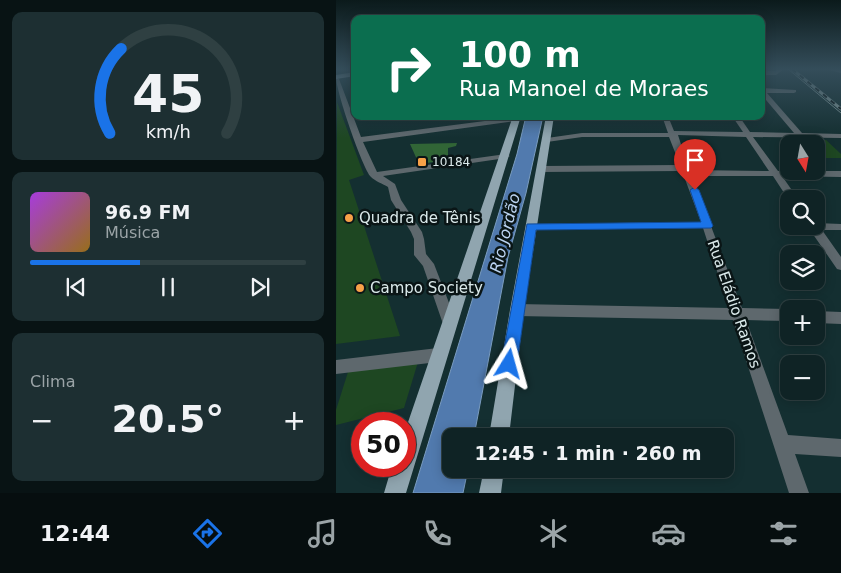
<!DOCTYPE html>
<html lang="pt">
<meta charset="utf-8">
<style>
body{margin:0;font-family:"DejaVu Sans",sans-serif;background:#1d2f32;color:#f1f3f6;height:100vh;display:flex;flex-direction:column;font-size:19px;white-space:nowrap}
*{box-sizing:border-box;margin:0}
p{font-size:16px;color:#9ba4a7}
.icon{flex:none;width:28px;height:28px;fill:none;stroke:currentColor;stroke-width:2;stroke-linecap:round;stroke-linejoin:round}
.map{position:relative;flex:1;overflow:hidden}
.side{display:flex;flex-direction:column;gap:12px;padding:12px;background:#081314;width:336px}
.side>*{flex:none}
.guide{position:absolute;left:15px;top:15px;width:414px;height:105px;border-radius:10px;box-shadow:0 2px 12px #0003,0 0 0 1px #2f4042;background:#0b6e4f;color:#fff;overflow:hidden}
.needle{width:32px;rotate:169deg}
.tools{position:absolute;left:444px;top:135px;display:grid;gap:10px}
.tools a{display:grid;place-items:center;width:45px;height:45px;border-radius:10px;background:#0f2325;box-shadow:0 2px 12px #0003,0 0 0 1px #2f4042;font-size:25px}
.speed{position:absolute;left:15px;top:412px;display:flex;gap:10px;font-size:25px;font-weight:700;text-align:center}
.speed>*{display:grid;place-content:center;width:65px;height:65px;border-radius:50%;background:#0f2325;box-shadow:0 2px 12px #0003,0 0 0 1px #2f4042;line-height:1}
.speed .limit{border:8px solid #d22;background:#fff;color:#111}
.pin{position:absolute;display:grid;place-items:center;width:42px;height:42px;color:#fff;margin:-51px -21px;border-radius:50% 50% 50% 0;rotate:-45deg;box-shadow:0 0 5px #0007}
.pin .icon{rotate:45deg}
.me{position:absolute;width:55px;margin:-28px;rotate:8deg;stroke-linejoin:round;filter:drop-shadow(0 0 4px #0008)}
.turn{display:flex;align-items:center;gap:18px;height:105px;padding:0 25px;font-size:22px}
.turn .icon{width:65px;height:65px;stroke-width:2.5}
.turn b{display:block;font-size:35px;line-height:42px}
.big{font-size:38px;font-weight:800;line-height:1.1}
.side .widget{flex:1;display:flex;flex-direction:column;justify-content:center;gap:8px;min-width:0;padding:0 18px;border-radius:10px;background:#1d2f32}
.side .dial{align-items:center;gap:0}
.dial svg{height:130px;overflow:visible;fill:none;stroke:#2f4042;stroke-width:7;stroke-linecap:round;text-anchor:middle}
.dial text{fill:#f1f3f6;stroke:none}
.song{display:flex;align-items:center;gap:15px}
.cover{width:60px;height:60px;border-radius:8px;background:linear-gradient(135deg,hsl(280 70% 55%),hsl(40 70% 35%))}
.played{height:5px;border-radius:2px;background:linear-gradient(90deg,#1a73e8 40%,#2f4042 40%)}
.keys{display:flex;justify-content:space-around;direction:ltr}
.heat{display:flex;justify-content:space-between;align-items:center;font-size:28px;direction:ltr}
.trip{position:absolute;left:106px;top:428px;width:292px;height:50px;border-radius:10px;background:#0f2325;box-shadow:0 2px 12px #0003,0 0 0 1px #2f4042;font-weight:800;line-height:50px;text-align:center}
.menu{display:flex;height:80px;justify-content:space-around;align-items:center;background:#060e0f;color:#9ba4a7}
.menu .icon{width:35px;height:35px}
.menu .current{color:#1a73e8}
.menu b{font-size:22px;color:#f1f3f6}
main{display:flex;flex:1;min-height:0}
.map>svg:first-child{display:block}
.green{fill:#1e4722}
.forest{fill:#316536}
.water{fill:#517aae;stroke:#7a9cc0}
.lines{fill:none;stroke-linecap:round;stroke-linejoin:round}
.minor{fill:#5e686d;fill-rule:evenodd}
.major{fill:#90a5af;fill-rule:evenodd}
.tram{stroke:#7f9495;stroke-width:1}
.rail-casing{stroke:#7f9495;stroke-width:3}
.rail{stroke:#0a1516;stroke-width:2;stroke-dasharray:5;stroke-linecap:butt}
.route{fill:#1a73e8;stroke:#114b97}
.poi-dot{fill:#f7a148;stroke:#0a1516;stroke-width:2}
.labels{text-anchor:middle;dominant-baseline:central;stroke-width:5;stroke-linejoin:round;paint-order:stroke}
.far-poi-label{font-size:12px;fill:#dbeaeb;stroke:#0a1516;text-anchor:start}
.poi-label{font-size:15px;fill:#dbeaeb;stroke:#0a1516;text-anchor:start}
.street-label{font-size:15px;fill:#dbeaeb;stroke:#0a1516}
.water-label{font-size:16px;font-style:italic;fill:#bcd4f2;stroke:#0a1516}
</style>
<main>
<section class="side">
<div class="widget dial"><svg viewBox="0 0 100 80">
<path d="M14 69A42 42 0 1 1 86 69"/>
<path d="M14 69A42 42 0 0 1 21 17" stroke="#1a73e8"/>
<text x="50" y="56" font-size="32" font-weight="700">45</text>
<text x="50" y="72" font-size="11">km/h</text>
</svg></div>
<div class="widget">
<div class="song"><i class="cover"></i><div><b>96.9 FM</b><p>Música</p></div></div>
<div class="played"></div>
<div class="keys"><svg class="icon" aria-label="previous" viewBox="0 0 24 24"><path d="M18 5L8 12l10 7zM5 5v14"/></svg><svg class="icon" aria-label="pause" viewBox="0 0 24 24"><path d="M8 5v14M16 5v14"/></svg><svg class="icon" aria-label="next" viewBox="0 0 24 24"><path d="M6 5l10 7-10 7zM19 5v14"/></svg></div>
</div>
<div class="widget"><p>Clima</p>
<div class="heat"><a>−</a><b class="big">20.5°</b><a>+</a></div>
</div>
</section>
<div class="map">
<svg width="505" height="493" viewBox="0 0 505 493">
<rect width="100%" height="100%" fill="#142f31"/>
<g class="green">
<polygon points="1,102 28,175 13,180 64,336 0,344"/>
<polygon points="471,140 490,140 505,154 505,158 489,158 480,149 480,144 475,144"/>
<polygon points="82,362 68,408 0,425 0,410 12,372"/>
</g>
<polygon class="forest" points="121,143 120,146 112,148 112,160 83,164 74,144"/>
<polygon class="water" points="190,116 207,116 190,193 172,257 138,436 115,436 115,469 132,469 127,493 77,493 181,154"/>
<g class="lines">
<g class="minor">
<polygon points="442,69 448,69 440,75 425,75 425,71 439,71"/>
<polygon points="492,69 505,69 505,73 493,70"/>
<path d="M0,77L3,79L25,137L180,117L183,119L180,121L27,142L41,172L170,154L174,156L170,158L47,176L59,184L65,200L86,232L88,239L90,254L98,264L120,321L118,325L113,327L108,325L106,321L87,266L78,255V239L75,232L55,200L52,187C47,184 39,181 35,177C26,167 0,91 0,77Z"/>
<path d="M425,88L460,90V92L458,93H431L466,133L505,134V138L417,137L442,171H505V177L446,176L462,199H452L437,176H356L406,308L452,309V321L410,320L452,435L505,439V457L459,454L473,493H453L397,320L181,316L176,314L174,310L176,306L181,304L393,308L367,228L195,230L190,227L195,224L365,222L346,171L206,172L202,169L206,166L344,165L333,137H246L211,142L207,140L211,138L246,133H332L326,116H332L338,131L407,132L396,116H403L414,132L458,133L425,94ZM342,135L410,137L433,171L354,170L355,168L352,166Z"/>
<polygon points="296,116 280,120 277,118 279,116"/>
<polygon points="480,223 505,224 505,230 486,230 505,257 505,270 501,269 472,227 480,226"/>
<polygon points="480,311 505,312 505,324 480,323"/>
<polygon points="102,348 107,350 109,355 107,360 102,362 0,374 0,360"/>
</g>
<g class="major">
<polygon points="19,72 19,76 0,79 0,75"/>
<polygon points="177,116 185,116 70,493 48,493 56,466 69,466 69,431"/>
<polygon points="210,116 218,116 188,310 173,436 153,436 174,310"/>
<polygon points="148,469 168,469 165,493 143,493"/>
</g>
<polyline class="tram" points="452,69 505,113"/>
<g class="rail-casing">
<polyline id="rail" points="456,69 505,109"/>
</g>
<use href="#rail" class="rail"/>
</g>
<linearGradient id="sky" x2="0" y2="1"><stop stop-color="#0b1a1b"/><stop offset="0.5" stop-color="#344d5a"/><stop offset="1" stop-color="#344d5a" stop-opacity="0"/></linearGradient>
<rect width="505" height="138" fill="url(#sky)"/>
<polygon class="route" points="359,187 363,190 377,226 375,228 200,230 181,364 178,369 173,371 168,369 165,364 191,224 365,222 354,190"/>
<g class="poi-dot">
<rect x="81" y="157" width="10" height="10" rx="2.5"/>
<circle cx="13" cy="218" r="5"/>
<circle cx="24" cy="288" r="5"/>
</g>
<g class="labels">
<g class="far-poi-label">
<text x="96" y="162">10184</text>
</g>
<g class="poi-label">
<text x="23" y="218">Quadra de Tênis</text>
<text x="34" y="288">Campo Society</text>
</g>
<g class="street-label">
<text transform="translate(398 304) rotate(71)">Rua Eládio Ramos</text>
</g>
<g class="water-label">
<text transform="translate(169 233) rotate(-76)">Rio Jordão</text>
</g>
</g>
</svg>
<div class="tools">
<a><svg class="needle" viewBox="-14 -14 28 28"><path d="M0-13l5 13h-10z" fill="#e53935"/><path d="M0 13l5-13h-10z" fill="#9ba4a7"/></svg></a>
<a><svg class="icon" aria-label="search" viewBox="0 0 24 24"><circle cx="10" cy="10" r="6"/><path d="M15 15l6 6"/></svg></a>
<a><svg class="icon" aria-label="layers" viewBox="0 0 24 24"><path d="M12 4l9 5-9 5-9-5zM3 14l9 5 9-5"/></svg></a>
<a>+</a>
<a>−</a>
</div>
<div class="speed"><div class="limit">50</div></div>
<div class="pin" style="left:359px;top:190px;background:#d93025"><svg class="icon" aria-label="arrive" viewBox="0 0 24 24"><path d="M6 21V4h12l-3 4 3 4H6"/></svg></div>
<svg class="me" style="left:173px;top:364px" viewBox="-20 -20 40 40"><path d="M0-17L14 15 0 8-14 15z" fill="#1a73e8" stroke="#fff" stroke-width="4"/></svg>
<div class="trip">12:45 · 1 min · 260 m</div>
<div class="guide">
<div class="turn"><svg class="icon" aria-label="right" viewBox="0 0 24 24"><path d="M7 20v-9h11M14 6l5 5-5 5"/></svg><div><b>100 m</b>Rua Manoel de Moraes</div></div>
</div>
</div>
</main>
<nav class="menu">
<b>12:44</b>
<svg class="icon current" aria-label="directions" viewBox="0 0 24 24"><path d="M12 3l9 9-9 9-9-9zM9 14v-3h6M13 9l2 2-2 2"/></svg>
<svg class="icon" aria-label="music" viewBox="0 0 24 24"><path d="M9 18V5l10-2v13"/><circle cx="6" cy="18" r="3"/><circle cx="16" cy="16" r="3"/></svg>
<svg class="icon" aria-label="phone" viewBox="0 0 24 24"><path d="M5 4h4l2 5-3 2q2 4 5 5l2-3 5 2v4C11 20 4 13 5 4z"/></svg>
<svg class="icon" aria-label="climate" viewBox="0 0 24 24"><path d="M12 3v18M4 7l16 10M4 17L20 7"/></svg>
<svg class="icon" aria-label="car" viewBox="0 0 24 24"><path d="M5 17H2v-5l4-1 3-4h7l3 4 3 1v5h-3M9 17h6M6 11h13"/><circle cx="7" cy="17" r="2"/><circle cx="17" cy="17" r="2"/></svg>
<svg class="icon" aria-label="filters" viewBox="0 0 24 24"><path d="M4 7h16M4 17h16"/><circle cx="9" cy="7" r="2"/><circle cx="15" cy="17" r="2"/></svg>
</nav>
